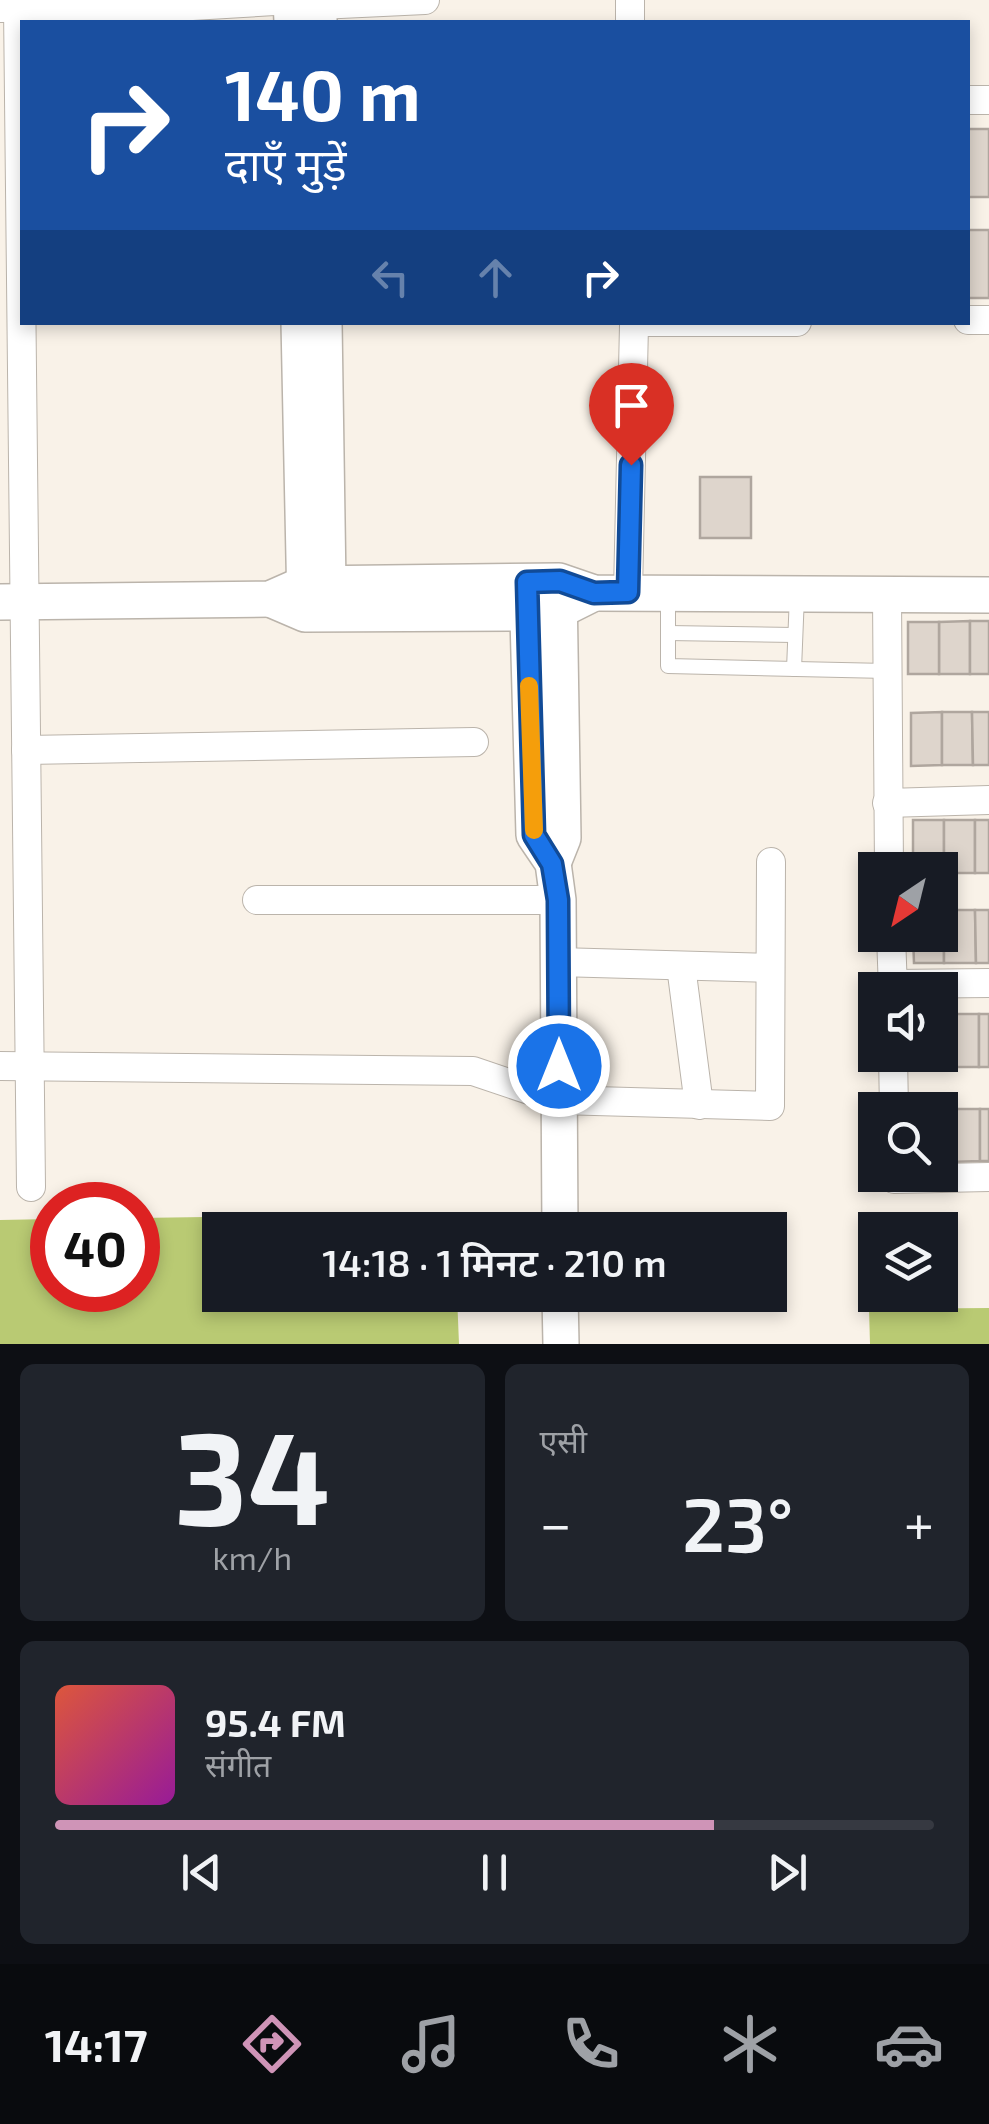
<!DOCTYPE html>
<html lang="hi">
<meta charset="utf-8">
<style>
body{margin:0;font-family:"Exo 2","Noto Sans Devanagari",sans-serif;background:#20242c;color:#f1f3f6;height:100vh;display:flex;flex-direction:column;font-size:38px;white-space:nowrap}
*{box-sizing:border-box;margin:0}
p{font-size:32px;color:#9ea1a6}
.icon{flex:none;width:55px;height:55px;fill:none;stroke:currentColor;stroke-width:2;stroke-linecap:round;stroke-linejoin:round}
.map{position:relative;height:1344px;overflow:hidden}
.drawer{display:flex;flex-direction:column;gap:20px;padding:20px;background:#0d0f14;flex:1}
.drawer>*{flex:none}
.banner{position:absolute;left:20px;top:20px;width:950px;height:305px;border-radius:0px;box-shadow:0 5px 15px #0003;background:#1a4fa0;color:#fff;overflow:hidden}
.needle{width:65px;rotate:215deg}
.fabs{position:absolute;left:858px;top:852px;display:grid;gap:20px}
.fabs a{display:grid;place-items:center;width:100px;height:100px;border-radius:0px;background:#171b24;box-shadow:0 5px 15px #0003;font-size:50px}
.speed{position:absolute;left:30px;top:1182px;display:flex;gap:20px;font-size:50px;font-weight:700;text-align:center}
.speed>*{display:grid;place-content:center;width:130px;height:130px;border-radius:50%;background:#171b24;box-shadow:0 5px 15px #0003;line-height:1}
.speed .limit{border:15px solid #d22;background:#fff;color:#111}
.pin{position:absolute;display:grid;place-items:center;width:85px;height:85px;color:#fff;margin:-102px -42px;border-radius:50% 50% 50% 0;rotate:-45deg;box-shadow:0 0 10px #0007}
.pin .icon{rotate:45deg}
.me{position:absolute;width:110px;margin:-55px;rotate:0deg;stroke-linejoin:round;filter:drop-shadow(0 0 8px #0008)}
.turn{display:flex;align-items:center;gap:35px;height:210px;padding:0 40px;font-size:45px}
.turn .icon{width:130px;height:130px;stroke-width:2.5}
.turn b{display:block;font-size:70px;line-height:85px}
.lanes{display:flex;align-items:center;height:95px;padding:0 40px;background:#0003;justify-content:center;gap:50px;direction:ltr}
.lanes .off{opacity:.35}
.big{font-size:75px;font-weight:600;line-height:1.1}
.drawer .tile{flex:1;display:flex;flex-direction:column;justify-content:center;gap:15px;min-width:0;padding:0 35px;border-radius:15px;background:#20242c}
.drawer .dial{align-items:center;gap:0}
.dial b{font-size:130px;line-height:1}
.song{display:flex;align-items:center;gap:30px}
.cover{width:120px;height:120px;border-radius:15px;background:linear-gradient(135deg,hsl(10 70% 55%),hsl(300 70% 35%))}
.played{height:10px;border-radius:5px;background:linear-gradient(90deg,#cf94b7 75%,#363941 75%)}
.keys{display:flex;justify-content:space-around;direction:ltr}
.heat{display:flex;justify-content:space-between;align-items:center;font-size:55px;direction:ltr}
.drawer .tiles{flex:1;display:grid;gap:20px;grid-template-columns:1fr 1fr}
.tile:last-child{grid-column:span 2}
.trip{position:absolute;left:202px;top:1212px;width:585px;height:100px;border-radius:0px;background:#171b24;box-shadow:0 5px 15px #0003;font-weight:600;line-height:100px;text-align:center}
.menu{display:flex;height:160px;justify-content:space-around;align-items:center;background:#090b0e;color:#9ea1a6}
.menu .icon{width:70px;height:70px}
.menu .selected{color:#cf94b7}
.menu b{font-size:45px;color:#f1f3f6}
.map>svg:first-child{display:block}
.green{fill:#b9ca73}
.building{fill:#ded5cc;stroke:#afa69e;stroke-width:2.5}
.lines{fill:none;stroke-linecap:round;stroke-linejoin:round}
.service-casing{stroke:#bbb4ab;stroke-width:16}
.minor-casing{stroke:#bbb4ab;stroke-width:30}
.tertiary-casing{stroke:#bbb4ab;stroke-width:38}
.service{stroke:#fff;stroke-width:14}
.minor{stroke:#fff;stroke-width:28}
.tertiary{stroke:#fff;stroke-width:35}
.route-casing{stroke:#114b97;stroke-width:25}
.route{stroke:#1a73e8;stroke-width:18}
.slow{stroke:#f59e0b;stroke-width:18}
</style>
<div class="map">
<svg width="989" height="1344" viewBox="0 0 989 1344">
<rect width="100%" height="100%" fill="#f9f2e8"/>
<g class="green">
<polygon points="456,1213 456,1230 220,1230 220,1295 457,1295 459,1344 0,1344 0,1220 52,1219 52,1290 138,1290 138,1218"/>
<polygon points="989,1308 989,1344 870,1344 869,1309"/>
</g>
<g class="building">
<rect x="968" y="129" width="21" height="68"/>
<rect x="968" y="230" width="21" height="68"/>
<rect x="700" y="477" width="51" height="61"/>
<polygon points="970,621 970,674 939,674 939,622"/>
<rect x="970" y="621" width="19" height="53"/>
<rect x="908" y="622" width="31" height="52"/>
<polygon points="942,712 942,765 911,766 911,713"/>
<polygon points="942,712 972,712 973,765 942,765"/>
<polygon points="972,712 989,712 989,765 973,765"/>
<polygon points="913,820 944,820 944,873 913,870"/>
<rect x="944" y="820" width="31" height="53"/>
<rect x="975" y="820" width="14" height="53"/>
<polygon points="940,910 944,910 944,963 914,963 913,935 940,935"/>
<polygon points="944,910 975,910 976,963 944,963"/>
<polygon points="975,910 989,910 989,963 976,963"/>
<polygon points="940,1014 948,1014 948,1067 917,1067 917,1055 940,1055"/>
<rect x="948" y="1014" width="31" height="53"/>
<rect x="979" y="1014" width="10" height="53"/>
<polygon points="918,1109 949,1109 949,1162 940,1162 940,1110"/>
<polygon points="949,1109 980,1109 980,1161 949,1162"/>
<rect x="980" y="1109" width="9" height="52"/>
</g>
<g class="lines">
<g class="service-casing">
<g id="service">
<polyline points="668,593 668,666 887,671"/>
<polyline points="668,633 794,635"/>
<polyline points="794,669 797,595"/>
</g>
</g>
<g class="minor-casing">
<g id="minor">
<polyline points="630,0 630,22"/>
<polyline points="319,5 425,0"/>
<polyline points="18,7 31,1187"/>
<polyline points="1,8 192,6 291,0"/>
<polyline points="968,100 989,100"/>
<polyline points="968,320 989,320"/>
<polyline points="634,322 797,322"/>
<polyline points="628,592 634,325"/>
<polyline points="887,596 889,870"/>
<polyline points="26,750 474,742"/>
<polyline points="887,803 989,800"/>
<polyline points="257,900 558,900"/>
<polyline points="891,935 893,990"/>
<polyline points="558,962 770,968"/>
<polyline points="681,966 699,1105"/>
<polyline points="893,984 989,983"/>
<polyline points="893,1055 894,1110"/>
<polyline points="0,1066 473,1071 559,1100 770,1106 771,862"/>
<polyline points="894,1175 894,1179 989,1177"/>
</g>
</g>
<g class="tertiary-casing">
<g id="tertiary">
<polyline points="291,0 292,22"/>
<polyline points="319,0 319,22"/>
<polyline points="299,322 305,606"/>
<polyline points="324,322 328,586"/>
<polyline points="527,582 534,835 553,863 558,900 560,1230"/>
<polyline points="270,599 305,614 527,613 560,610 594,593"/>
<polyline points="0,602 270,599 304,584 559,581 594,593 989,595"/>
<polyline points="553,863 563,838 559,587"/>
<polyline points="560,1295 561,1344"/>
</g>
</g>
<use href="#service" class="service"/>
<use href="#minor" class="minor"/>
<use href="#tertiary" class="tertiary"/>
</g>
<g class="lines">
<g class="route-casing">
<polyline id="route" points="559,1066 558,900 552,864 534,835 527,582 560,581 594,593 628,592 631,465"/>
</g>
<use href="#route" class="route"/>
<polyline class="slow" points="529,686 534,830"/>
</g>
</svg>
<div class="fabs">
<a><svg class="needle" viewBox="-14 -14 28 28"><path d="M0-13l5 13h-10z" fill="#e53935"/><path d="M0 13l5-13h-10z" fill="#9ea1a6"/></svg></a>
<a><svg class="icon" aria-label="sound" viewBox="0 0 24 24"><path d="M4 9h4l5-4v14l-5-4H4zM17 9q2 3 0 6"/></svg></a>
<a><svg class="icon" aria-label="search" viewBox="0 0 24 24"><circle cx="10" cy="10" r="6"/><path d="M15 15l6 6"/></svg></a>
<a><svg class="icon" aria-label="layers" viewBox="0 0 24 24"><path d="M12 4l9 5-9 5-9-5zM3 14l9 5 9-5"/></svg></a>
</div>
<div class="speed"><div class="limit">40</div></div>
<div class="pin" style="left:631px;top:465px;background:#d93025"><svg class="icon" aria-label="arrive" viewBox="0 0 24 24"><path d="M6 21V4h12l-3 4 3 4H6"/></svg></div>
<svg class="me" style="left:559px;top:1066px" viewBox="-20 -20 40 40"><circle r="17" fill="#1a73e8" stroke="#fff" stroke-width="3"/><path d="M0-11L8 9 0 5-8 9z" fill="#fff"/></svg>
<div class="trip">14:18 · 1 मिनट · 210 m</div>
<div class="banner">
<div class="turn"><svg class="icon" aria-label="right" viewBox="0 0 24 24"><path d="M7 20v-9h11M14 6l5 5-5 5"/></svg><div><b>140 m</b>दाएँ मुड़ें</div></div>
<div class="lanes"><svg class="icon off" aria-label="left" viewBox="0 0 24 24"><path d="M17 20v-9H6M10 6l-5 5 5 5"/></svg><svg class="icon off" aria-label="ahead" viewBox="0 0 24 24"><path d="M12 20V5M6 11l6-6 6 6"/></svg><svg class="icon" aria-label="right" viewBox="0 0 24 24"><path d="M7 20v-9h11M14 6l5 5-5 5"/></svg></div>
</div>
</div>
<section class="drawer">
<div class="tiles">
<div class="tile dial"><b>34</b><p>km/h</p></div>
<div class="tile"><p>एसी</p>
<div class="heat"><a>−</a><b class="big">23°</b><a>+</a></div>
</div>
<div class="tile">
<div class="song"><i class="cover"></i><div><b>95.4 FM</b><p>संगीत</p></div></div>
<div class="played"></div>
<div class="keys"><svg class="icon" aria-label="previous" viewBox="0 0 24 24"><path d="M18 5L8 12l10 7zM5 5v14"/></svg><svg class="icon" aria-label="pause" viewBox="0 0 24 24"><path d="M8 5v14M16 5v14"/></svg><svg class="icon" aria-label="next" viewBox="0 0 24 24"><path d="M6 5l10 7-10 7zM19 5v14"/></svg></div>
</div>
</div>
</section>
<nav class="menu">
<b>14:17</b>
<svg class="icon selected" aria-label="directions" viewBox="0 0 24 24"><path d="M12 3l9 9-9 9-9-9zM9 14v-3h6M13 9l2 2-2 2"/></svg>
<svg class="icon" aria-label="music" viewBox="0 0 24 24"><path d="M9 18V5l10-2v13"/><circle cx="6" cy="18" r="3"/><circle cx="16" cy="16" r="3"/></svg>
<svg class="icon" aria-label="phone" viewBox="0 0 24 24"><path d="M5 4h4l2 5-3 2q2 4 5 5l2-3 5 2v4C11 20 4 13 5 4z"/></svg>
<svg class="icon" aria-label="climate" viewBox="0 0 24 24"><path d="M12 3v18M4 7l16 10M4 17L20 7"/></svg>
<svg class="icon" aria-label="car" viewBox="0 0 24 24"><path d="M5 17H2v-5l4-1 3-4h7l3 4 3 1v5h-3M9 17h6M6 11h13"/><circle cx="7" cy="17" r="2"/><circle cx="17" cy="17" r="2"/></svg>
</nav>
